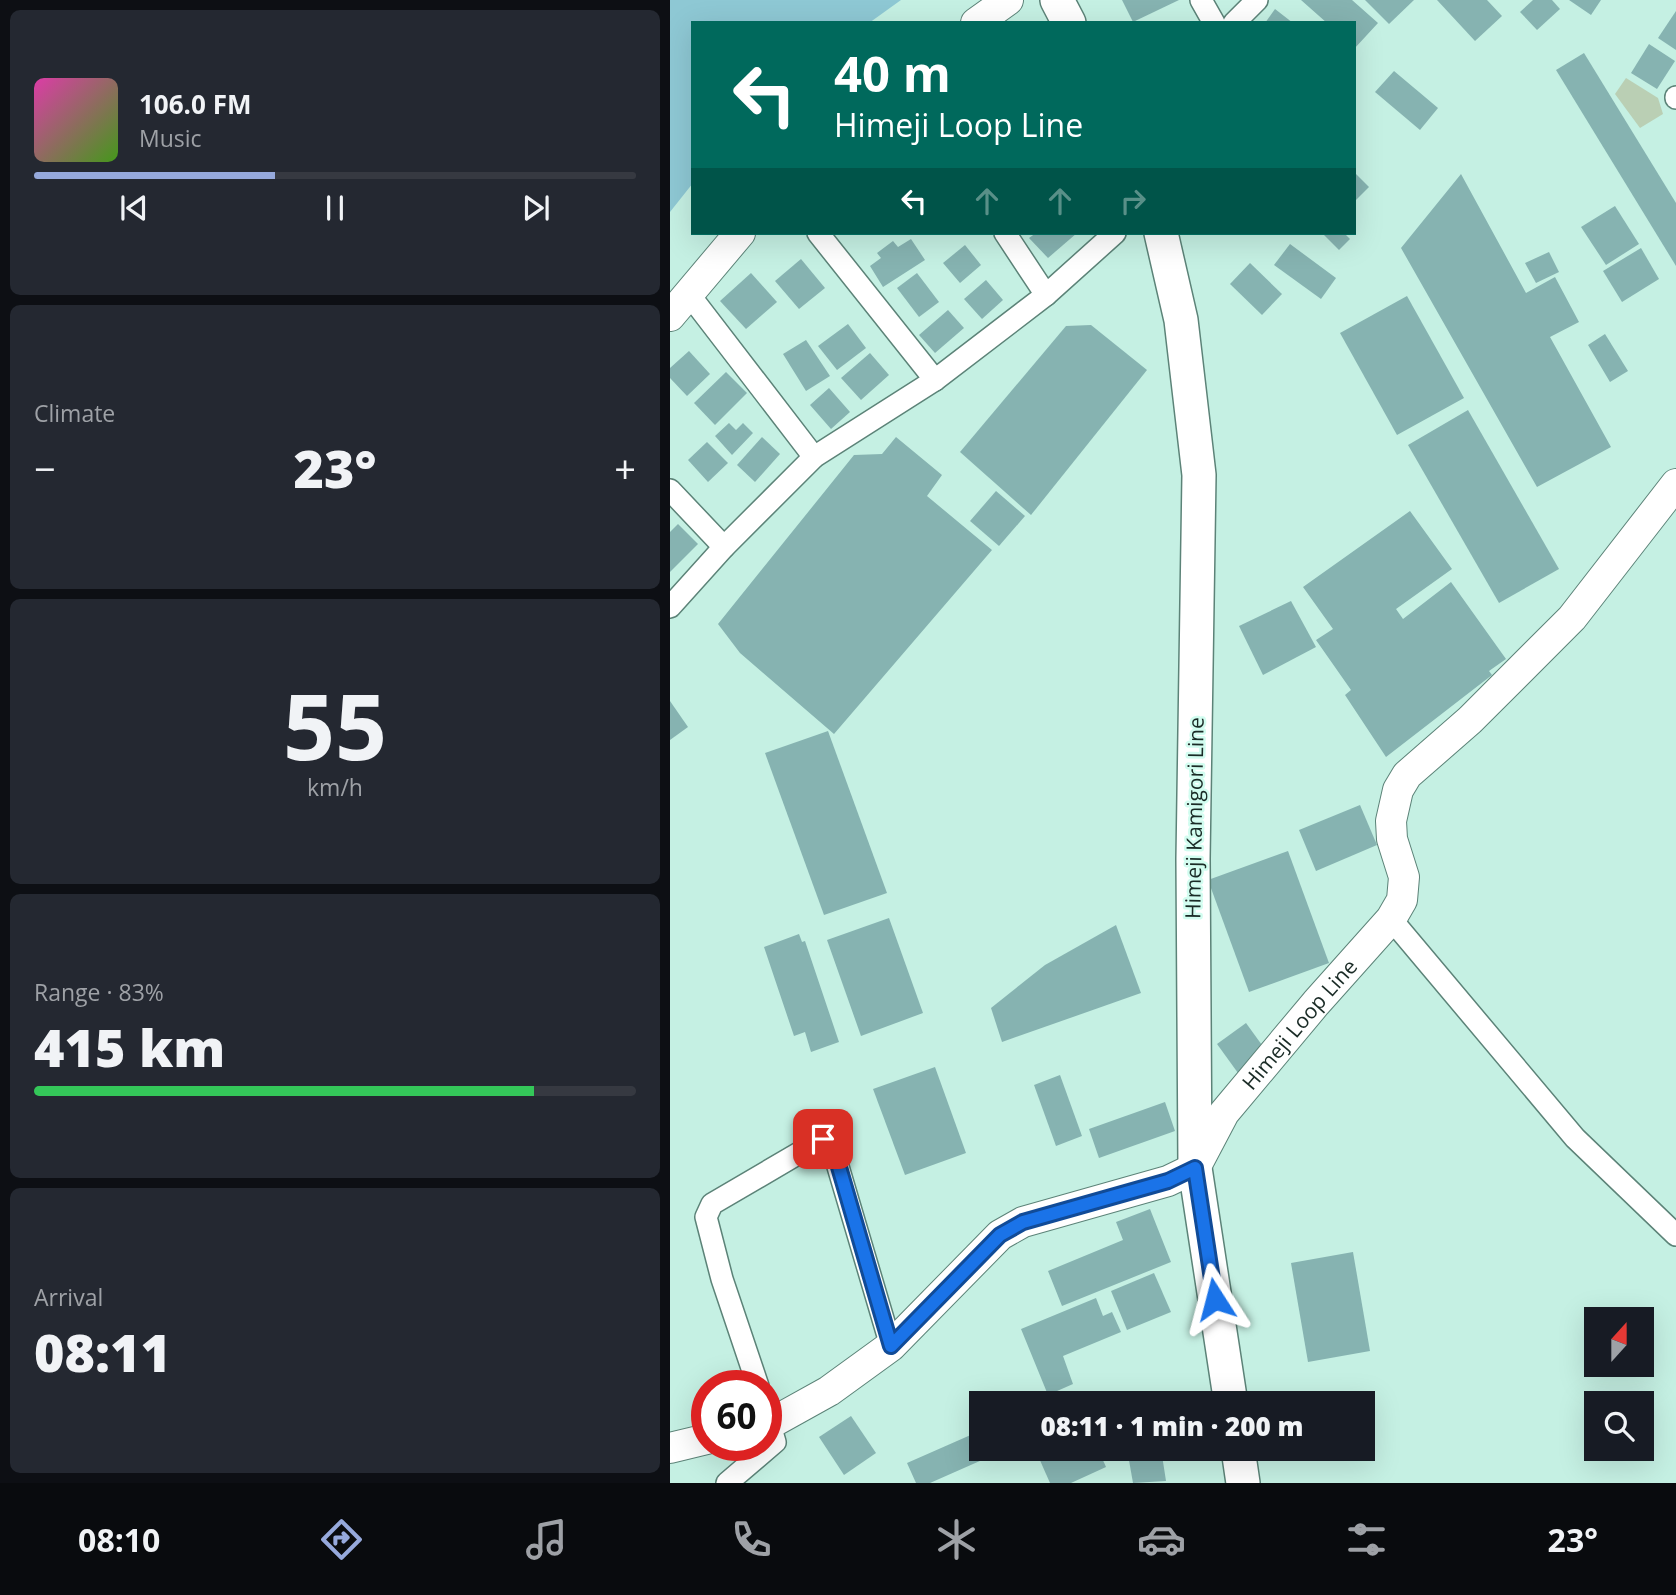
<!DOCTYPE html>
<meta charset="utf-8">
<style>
body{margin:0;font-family:"Open Sans",sans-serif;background:#242831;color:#f1f3f6;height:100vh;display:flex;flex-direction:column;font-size:26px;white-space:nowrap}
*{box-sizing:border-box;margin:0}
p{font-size:23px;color:#9ea1a6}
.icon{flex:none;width:38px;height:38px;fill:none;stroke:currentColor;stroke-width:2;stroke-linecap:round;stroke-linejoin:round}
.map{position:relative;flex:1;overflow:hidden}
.sheet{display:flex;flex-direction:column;gap:10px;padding:10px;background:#0d0f14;width:670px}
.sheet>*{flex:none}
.guide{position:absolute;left:21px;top:21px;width:665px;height:214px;border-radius:0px;box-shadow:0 7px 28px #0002;background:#00695c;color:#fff;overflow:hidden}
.needle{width:46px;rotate:21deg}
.tools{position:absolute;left:914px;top:1307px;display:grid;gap:14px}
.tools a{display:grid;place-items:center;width:70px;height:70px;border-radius:0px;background:#171b24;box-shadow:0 7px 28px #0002;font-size:35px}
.speed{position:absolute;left:21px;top:1370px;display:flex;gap:14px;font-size:35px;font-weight:700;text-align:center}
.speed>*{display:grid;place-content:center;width:91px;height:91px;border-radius:50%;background:#171b24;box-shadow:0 7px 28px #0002;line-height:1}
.speed .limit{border:10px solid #d22;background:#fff;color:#111}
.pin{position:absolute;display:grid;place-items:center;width:60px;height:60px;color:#fff;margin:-30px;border-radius:14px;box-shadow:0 4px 10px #0006}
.me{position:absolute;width:77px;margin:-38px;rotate:351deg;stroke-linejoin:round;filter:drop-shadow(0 0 5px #0008)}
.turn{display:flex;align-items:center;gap:24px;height:147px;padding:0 28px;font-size:32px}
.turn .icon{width:91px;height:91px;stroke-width:2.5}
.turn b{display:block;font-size:49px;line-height:60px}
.lanes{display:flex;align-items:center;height:66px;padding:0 28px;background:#0003;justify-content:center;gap:35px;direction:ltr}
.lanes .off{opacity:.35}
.big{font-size:52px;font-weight:800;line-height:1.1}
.sheet .card{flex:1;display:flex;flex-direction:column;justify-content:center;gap:10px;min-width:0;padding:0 24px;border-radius:10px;background:#242831}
.sheet .dial{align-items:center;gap:0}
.dial b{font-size:91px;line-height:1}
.song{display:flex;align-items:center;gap:21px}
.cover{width:84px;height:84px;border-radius:10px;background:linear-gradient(135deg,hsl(320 70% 55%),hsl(100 70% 35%))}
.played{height:7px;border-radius:4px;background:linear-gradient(90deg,#96a9dc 40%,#363941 40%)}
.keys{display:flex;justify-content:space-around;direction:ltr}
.heat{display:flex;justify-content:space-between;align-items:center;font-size:38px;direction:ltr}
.charge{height:10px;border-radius:5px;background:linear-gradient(90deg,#34c759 83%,#363941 0)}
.trip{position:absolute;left:299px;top:1391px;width:406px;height:70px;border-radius:0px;background:#171b24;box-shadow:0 7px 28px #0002;font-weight:800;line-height:70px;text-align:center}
.tabs{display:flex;height:112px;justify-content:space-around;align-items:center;background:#090b0e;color:#9ea1a6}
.tabs .icon{width:49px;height:49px}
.tabs .on{color:#96a9dc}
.tabs b{font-size:32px;color:#f1f3f6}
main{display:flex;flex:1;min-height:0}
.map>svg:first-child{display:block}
.green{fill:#bacfb4}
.water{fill:#8ec8d4}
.building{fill:#86b3b1}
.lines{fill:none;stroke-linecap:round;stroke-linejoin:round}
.street-casing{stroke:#5c8378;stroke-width:24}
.secondary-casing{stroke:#5c8378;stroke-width:32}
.primary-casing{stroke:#5c8378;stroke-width:36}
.street{stroke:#fff;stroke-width:21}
.secondary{stroke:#fff;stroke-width:30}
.primary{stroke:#fff;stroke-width:33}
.route-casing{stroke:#114b97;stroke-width:18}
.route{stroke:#1a73e8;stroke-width:12}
.labels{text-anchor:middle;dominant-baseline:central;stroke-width:5;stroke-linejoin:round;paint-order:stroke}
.street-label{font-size:21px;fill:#1a2b26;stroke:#d2fdf0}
</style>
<main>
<section class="sheet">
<div class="card">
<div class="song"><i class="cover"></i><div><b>106.0 FM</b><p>Music</p></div></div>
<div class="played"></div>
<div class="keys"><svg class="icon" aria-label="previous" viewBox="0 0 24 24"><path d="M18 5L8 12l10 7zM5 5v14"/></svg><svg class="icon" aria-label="pause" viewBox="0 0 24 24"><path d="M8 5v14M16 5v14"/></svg><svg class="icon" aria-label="next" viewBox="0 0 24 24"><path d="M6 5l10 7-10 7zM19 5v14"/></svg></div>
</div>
<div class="card"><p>Climate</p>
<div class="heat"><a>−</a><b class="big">23°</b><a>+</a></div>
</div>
<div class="card dial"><b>55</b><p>km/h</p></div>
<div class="card"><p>Range · 83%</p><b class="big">415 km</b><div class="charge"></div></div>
<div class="card"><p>Arrival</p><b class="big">08:11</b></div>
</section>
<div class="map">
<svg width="1006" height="1483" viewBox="0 0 1006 1483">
<rect width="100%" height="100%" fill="#c5f0e3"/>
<polygon class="green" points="956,78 988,98 993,114 970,128 945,94"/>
<polygon class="water" points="0,0 231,0 199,23 23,23 23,183 0,212"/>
<g class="building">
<polygon points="452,0 509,0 463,22"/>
<polygon points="631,0 682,0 708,23 684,49 684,23 657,23"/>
<polygon points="695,0 744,0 719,24"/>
<polygon points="767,0 817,0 832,16 805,41"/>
<polygon points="863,0 882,0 890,9 867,30 850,12"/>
<polygon points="899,0 931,0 921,15"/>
<polygon points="605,9 623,23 595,23"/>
<polygon points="1006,11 1006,50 988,38"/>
<polygon points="979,44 1005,61 987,89 961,73"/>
<polygon points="914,53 1006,203 1006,266 886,70"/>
<polygon points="724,71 768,108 750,130 705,92"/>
<polygon points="684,172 699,187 684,202"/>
<polygon points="791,174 856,293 885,277 909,322 880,337 941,447 867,487 731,248"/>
<polygon points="945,206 969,244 936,265 911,227"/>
<polygon points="366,233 407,233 378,258 359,238"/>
<polygon points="652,233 674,233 680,239 669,250"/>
<polygon points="241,239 255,260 213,287 200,266 211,258 207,253 223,241 228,247"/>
<polygon points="620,244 666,278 651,299 604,265"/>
<polygon points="295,245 311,265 290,283 273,263"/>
<polygon points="971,248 989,279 952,302 933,271"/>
<polygon points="879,252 889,272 866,283 855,263"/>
<polygon points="131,259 155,288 129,309 105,281"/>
<polygon points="580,263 612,294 592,315 560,284"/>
<polygon points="81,273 107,302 76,329 50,301"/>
<polygon points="247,273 269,302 249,317 227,288"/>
<polygon points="316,280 333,300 312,319 294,299"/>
<polygon points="737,296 794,398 727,435 670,333"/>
<polygon points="278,310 294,328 265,353 249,335"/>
<polygon points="178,324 196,348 167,370 148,346"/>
<polygon points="421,325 477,370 361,515 290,452 396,326"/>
<polygon points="935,334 958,371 940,382 918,345"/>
<polygon points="136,340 160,376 136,391 113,354"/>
<polygon points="19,351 40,374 17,396 0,378 0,368"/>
<polygon points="200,353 219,375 191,400 171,378"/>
<polygon points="56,372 77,393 45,425 24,403"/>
<polygon points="159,388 180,412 161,429 140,405"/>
<polygon points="798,410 889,569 829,603 738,445"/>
<polygon points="59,423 66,430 73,423 83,433 62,455 45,436"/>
<polygon points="92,437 110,454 85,482 67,465"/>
<polygon points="226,437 272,475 257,496 322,550 164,734 70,653 48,624 184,455 212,454"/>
<polygon points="37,442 58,463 38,482 18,460"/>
<polygon points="326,491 355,516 329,546 300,521"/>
<polygon points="740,511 782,569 726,609 733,619 781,582 836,659 819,671 822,675 716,757 675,695 681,690 646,640 663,629 633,587"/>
<polygon points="8,524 28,544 0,572 0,532"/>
<polygon points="621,601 646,647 593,675 569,626"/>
<polygon points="0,701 18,727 0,740"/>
<polygon points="158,731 217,893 154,915 95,753"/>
<polygon points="690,805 707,845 646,871 629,830"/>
<polygon points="618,851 659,963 579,992 538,880"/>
<polygon points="219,918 253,1013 191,1036 157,940"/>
<polygon points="446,925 471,993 332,1042 321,1008 375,965"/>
<polygon points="129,934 132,942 135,941 169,1042 141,1052 135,1032 124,1036 94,947"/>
<polygon points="576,1023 597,1052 568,1073 547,1044"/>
<polygon points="265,1067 296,1153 235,1175 203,1089"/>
<polygon points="390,1075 412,1136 386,1146 364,1085"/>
<polygon points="495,1102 505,1131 429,1158 419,1129"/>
<polygon points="480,1209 501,1262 392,1306 378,1271 453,1240 446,1222"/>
<polygon points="683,1252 700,1351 638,1362 621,1263"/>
<polygon points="484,1273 501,1312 457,1330 441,1291"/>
<polygon points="426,1298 433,1316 442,1312 451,1332 393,1356 403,1384 378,1395 351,1329"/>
<polygon points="181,1416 206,1453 174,1475 149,1437"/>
<polygon points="312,1430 312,1449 337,1449 260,1483 246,1483 237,1463"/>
<polygon points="365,1449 428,1449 436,1467 401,1483 380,1483"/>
<polygon points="457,1449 491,1449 496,1481 463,1483"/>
</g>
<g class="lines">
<g class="street-casing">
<g id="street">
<polyline points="531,0 544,23"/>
<polyline points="564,23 587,0"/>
<polyline points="1006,97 1006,98"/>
<polyline points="148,233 265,380"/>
<polyline points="335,233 376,295"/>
<polyline points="18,293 144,457"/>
<polyline points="0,490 54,547"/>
<polyline points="0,607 54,547 144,457 265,380 376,295 445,233"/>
<polyline points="721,919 905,1138 1006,1235"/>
<polyline points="88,1386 52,1279 36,1217 42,1204 153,1139 161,1143 221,1346"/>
<polyline points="57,1483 105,1442 96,1411"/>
</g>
</g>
<g class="secondary-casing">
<g id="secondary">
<polyline points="306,23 338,0"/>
<polyline points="0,316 70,233"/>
<path id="s1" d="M96,1426L159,1391L221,1346L330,1235L353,1222L498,1181L525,1168L554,1113L646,1003L721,919L732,900L734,877L722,839L721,821L728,790L737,775L800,720L902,618L1006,484"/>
<polyline points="0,1448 37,1439"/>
</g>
</g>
<g class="primary-casing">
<g id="primary">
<polyline points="387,0 399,23"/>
<polyline points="491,233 511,320 529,475 523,859 525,1168 561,1404"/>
<polyline points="568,1449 573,1483"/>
</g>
</g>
<use href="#street" class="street"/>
<use href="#secondary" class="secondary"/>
<use href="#primary" class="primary"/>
</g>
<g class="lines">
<g class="route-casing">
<polyline id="route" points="153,1139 162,1143 221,1346 330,1235 353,1222 498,1181 525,1168 545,1299"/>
</g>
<use href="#route" class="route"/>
</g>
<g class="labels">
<g class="street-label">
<text transform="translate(524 818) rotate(-89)">Himeji Kamigori Line</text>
<text stroke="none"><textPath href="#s1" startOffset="690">Himeji Loop Line</textPath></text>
</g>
</g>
</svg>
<div class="tools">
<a><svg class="needle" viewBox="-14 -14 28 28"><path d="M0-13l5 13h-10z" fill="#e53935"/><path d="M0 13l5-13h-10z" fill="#9ea1a6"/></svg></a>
<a><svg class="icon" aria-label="search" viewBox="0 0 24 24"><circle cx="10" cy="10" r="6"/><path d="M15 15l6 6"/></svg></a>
</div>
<div class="speed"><div class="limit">60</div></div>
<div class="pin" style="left:153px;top:1139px;background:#d93025"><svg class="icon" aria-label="arrive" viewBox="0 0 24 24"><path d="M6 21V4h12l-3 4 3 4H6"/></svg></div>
<svg class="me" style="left:545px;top:1299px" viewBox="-20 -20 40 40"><path d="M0-17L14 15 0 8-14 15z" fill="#1a73e8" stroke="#fff" stroke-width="4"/></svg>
<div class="trip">08:11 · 1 min · 200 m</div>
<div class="guide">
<div class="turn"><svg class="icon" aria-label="left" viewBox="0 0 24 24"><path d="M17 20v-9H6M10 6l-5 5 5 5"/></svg><div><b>40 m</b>Himeji Loop Line</div></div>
<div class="lanes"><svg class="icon" aria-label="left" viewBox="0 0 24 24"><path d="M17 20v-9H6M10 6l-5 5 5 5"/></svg><svg class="icon off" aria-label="ahead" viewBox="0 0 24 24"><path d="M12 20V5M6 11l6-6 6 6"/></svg><svg class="icon off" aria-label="ahead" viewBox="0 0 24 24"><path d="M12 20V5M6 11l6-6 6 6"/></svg><svg class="icon off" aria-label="right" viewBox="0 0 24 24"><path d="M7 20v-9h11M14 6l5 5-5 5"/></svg></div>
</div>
</div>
</main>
<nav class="tabs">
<b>08:10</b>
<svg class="icon on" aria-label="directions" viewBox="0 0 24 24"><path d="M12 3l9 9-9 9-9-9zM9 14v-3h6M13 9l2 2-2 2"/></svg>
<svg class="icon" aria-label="music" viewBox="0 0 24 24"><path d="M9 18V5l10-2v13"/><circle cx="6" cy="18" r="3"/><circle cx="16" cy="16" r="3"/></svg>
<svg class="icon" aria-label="phone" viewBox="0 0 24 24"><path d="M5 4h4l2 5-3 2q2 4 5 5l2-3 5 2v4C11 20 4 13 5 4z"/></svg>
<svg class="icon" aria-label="climate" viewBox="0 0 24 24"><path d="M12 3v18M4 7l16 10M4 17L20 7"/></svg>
<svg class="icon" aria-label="car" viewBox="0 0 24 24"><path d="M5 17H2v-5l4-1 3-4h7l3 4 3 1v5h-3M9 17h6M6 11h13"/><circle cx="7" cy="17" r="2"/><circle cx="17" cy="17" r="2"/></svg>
<svg class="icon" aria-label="filters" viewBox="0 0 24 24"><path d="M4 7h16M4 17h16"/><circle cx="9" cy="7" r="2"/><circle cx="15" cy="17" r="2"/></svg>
<b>23°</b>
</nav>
